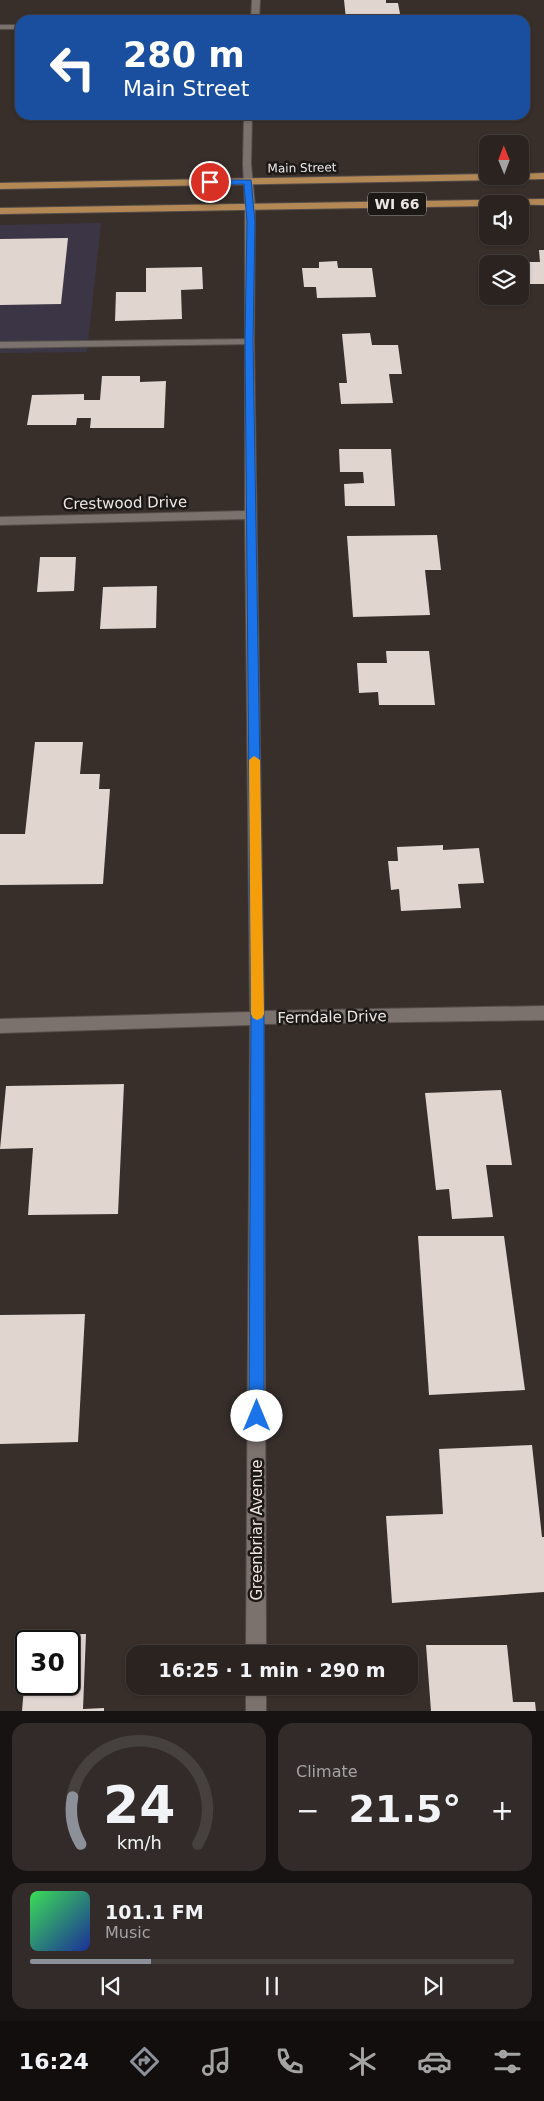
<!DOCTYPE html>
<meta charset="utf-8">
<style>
body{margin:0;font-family:"DejaVu Sans",sans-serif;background:#322b29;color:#f1f3f6;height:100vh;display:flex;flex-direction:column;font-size:19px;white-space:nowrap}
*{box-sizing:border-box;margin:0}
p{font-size:16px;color:#a5a4a5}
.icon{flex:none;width:28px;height:28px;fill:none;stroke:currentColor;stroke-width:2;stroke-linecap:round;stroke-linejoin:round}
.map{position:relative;height:1711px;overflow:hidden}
.drawer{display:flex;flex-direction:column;gap:12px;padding:12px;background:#171312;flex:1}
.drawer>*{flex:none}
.banner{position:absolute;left:15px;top:15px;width:515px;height:105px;border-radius:15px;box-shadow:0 1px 4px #0004,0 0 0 1px #46403e;background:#1a4fa0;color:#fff;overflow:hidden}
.needle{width:32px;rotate:359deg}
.tools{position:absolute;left:479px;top:135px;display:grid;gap:10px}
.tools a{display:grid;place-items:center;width:50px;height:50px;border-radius:10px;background:#2a2320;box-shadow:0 1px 4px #0004,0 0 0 1px #46403e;font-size:25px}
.speed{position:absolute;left:15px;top:1630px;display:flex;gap:10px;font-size:25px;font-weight:700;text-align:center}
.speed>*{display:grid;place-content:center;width:65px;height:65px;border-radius:50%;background:#2a2320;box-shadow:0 1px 4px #0004,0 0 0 1px #46403e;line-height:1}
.speed .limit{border:2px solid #111;border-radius:8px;background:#fff;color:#111}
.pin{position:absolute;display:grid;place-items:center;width:42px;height:42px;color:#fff;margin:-21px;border:2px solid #fff;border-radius:50%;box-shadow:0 1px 5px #0007}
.me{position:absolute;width:55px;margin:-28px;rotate:0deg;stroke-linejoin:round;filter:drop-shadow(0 0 4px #0008)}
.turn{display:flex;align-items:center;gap:18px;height:105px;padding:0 25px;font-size:22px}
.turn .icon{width:65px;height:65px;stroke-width:2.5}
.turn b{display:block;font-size:35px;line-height:42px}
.big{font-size:38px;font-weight:600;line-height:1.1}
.drawer .tile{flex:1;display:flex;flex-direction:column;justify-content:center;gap:8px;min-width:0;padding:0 18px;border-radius:15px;background:#322b29}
.drawer .dial{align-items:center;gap:0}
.dial svg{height:130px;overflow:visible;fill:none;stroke:#46403e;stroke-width:7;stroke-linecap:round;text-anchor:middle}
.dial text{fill:#f1f3f6;stroke:none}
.song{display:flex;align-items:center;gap:15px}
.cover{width:60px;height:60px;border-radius:8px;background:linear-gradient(135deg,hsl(130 70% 55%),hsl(230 70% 35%))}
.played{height:5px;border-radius:2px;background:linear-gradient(90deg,#8c9099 25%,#46403e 25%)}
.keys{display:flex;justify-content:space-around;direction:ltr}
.heat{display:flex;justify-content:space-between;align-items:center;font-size:28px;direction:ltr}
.drawer .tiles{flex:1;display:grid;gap:12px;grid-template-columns:1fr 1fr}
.tile:last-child{grid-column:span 2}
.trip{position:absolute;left:126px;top:1645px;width:292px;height:50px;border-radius:15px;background:#2a2320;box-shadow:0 1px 4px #0004,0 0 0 1px #46403e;font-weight:600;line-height:50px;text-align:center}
.tab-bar{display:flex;height:80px;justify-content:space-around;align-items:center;background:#110e0d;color:#a5a4a5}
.tab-bar .icon{width:35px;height:35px}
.tab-bar .active{color:#8c9099}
.tab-bar b{font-size:22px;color:#f1f3f6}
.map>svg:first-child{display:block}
.commercial{fill:#3c3546}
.building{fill:#e0d5cf}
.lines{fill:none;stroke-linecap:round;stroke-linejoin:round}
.service-casing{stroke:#544d49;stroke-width:2}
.minor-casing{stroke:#544d49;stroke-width:2}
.tertiary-casing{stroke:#544d49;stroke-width:2}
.primary-casing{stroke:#544d49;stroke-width:2}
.service{fill:#7c726d;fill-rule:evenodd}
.minor{fill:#7c726d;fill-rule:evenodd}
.tertiary{fill:#7c726d;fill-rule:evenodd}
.primary{fill:#b48855;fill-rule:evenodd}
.route{fill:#1a73e8;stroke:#114b97}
.slow{fill:#f59e0b}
.labels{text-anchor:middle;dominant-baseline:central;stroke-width:5;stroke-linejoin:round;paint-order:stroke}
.far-street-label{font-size:12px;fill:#ece6e3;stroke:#1c1816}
.shield{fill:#1c1816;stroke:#aea8a6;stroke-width:1}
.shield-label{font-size:14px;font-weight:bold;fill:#ece6e3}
.street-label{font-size:15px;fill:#ece6e3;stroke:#1c1816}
</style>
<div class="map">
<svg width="544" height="1711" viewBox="0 0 544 1711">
<rect width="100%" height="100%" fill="#382f2b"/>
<polygon class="commercial" points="101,223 87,352 0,353 0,225"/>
<g class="building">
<polygon points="344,0 386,0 386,3 398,3 401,19 346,19"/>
<polygon points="68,238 61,304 0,305 0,239"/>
<polygon points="539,250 544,250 544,284 520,284 520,262 540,262"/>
<polygon points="337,261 338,268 372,268 376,297 317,298 316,287 304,287 302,268 319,268 319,262"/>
<polygon points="202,267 203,289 181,290 182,319 115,321 116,292 146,292 146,268"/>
<polygon points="370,333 372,345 398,345 402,374 389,374 393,403 341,404 339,383 347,383 342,334"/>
<polygon points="102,376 140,376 140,382 166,381 164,428 90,428 91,418 77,418 76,425 27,425 32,395 84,394 84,400 100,400"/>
<polygon points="339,449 391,449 395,506 345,506 344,484 364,483 363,472 340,472"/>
<polygon points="437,535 441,570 425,570 430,615 353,617 347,536"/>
<polygon points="40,557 76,557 74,591 37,592"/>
<polygon points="157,586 156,628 100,629 103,587"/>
<polygon points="386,651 429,651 435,705 379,705 378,692 359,693 357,663 387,663"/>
<polygon points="35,742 83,742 80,774 100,774 99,789 110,789 103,884 0,885 0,834 25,834"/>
<polygon points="443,845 443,850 479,848 484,883 458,884 461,908 401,911 399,889 391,890 388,861 398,861 397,847"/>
<polygon points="124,1084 118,1214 28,1215 33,1148 0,1149 6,1086"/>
<polygon points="501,1090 512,1165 486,1165 493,1217 452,1219 449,1189 436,1190 425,1093"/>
<polygon points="418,1236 504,1236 525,1390 429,1395"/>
<polygon points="85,1314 78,1442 0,1444 0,1315"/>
<polygon points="532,1445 542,1537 544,1537 544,1592 392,1603 386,1516 443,1514 439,1449"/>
<polygon points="86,1634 83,1709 104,1708 104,1711 22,1711 25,1675 26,1684 69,1684 69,1641 27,1641 27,1635"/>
<polygon points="426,1645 507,1645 513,1702 535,1702 536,1711 431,1711"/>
</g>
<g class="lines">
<g class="service-casing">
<polygon id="service" points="249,339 253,340 253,344 0,348 0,342"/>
</g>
<g class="minor-casing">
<g id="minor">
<rect x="0" y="25" width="20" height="4"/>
<polygon points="250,203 255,206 254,342 264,1011 544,1006 544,1020 264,1024 266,1654 246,1654 250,1025 0,1033 0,1019 250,1012 245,519 0,525 0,517 245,511 245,206"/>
<rect x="246" y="1686" width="20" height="25"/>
</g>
</g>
<g class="tertiary-casing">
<g id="tertiary">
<polygon points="252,0 260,0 259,20 251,20"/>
<polygon points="244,115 252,115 251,164 255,206 250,209 245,206 243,164"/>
</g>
</g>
<g class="primary-casing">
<g id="primary">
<polygon points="544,173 544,179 0,189 0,183 488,174 488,176 520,176 520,174"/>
<polygon points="544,199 544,205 488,204 488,206 0,214 0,208"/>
</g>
</g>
<use href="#service" class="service"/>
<use href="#minor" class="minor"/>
<use href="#tertiary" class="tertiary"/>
<use href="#primary" class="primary"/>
</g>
<polygon class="route" points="251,180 255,222 253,342 264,1018 264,1416 262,1421 257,1423 252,1421 249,1416 251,1018 245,342 247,222 244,184 210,185 206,182 210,180"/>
<polygon class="slow" points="254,756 260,760 264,1014 262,1018 257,1020 253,1018 251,1014 249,760"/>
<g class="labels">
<g class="far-street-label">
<text transform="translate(302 168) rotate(-1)">Main Street</text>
</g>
<rect class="shield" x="368" y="192.5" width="58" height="23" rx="4"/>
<g class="shield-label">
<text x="397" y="204">WI 66</text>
</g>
<g class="street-label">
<text transform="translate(125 503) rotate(-1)">Crestwood Drive</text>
<text transform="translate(332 1017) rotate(-1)">Ferndale Drive</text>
<text transform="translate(257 1530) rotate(-90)">Greenbriar Avenue</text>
</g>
</g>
</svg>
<div class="tools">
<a><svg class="needle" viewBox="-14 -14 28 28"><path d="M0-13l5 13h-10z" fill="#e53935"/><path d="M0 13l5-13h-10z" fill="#a5a4a5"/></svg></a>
<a><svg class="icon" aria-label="sound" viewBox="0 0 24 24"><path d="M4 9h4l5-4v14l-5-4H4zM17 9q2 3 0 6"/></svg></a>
<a><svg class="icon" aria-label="layers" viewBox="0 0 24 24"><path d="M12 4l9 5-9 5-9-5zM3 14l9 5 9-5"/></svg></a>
</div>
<div class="speed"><div class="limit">30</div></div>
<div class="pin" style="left:210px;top:182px;background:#d93025"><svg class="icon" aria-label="arrive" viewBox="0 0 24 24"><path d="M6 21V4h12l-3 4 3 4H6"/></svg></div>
<svg class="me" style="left:257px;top:1416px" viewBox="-20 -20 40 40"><circle r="19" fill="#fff"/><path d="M0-13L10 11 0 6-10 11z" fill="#1a73e8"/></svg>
<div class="trip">16:25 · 1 min · 290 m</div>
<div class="banner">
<div class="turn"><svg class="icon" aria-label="left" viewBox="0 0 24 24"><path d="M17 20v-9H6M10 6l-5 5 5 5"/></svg><div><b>280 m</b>Main Street</div></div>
</div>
</div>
<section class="drawer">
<div class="tiles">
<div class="tile dial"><svg viewBox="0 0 100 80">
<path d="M14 69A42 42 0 1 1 86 69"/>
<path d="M14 69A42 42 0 0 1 9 40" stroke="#8c9099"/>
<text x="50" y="56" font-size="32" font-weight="700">24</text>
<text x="50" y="72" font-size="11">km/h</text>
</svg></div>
<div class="tile"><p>Climate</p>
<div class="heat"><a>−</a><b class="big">21.5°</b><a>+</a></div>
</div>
<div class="tile">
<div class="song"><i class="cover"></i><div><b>101.1 FM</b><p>Music</p></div></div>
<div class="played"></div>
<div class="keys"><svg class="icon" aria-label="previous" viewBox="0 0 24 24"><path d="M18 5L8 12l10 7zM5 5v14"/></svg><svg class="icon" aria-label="pause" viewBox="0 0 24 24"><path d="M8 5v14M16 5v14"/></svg><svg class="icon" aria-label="next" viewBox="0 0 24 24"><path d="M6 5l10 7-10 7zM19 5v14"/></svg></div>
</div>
</div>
</section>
<nav class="tab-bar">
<b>16:24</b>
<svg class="icon active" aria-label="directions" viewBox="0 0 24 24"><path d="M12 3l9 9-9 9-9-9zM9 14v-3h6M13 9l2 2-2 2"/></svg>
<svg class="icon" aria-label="music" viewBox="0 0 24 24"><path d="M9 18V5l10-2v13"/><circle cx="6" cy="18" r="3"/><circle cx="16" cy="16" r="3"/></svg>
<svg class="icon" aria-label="phone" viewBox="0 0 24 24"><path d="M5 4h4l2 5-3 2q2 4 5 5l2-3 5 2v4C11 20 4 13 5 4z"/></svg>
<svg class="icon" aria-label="climate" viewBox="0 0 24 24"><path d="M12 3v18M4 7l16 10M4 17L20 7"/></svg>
<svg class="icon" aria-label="car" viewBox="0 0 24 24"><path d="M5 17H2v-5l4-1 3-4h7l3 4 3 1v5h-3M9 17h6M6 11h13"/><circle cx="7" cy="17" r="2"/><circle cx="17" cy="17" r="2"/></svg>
<svg class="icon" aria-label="filters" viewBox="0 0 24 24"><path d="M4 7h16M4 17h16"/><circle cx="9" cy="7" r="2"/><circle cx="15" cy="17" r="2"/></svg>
</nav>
